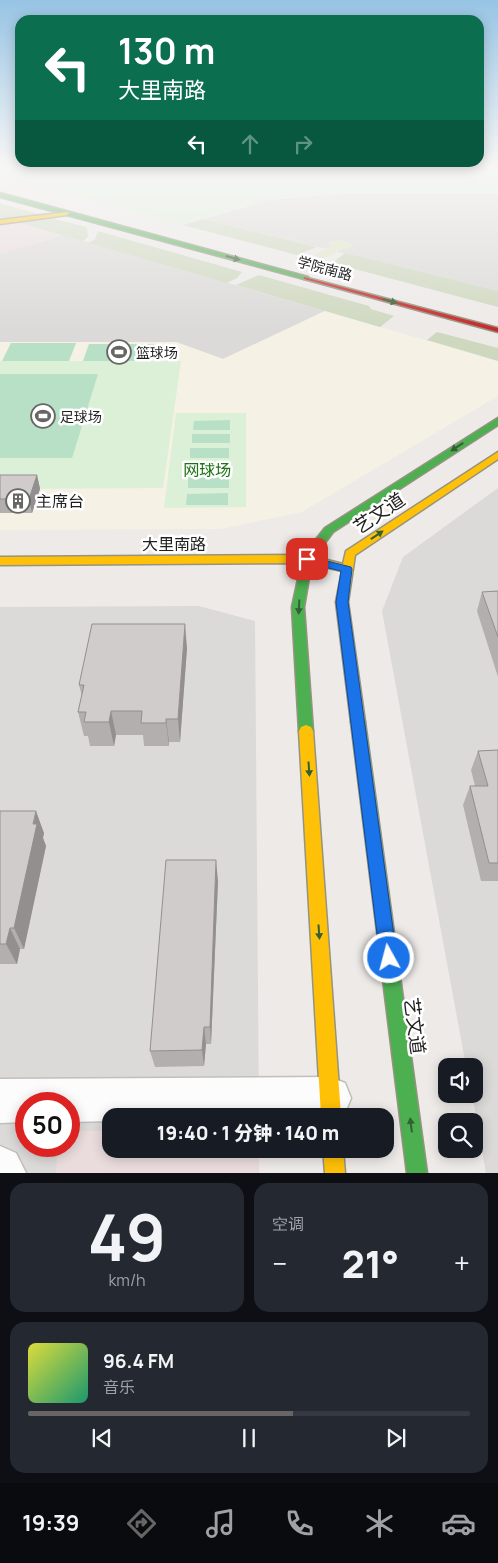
<!DOCTYPE html>
<html lang="zh">
<meta charset="utf-8">
<style>
body{margin:0;font-family:Manrope,"Noto Sans SC",sans-serif;background:#242831;color:#f1f3f6;height:100vh;display:flex;flex-direction:column;font-size:19px;white-space:nowrap}
*{box-sizing:border-box;margin:0}
p{font-size:16px;color:#9ea1a6}
.icon{flex:none;width:28px;height:28px;fill:none;stroke:currentColor;stroke-width:2;stroke-linecap:round;stroke-linejoin:round}
.map{position:relative;height:1173px;overflow:hidden}
.side{display:flex;flex-direction:column;gap:10px;padding:10px;background:#0d0f14;flex:1}
.side>*{flex:none}
.top-card{position:absolute;left:15px;top:15px;width:469px;height:152px;border-radius:15px;box-shadow:0 2px 12px #0003;background:#0b6e4f;color:#fff;overflow:hidden}
.tools{position:absolute;left:438px;top:1058px;display:grid;gap:10px}
.tools a{display:grid;place-items:center;width:45px;height:45px;border-radius:10px;background:#171b24;box-shadow:0 2px 12px #0003;font-size:25px}
.speed{position:absolute;left:15px;top:1092px;display:flex;gap:10px;font-size:25px;font-weight:700;text-align:center}
.speed>*{display:grid;place-content:center;width:65px;height:65px;border-radius:50%;background:#171b24;box-shadow:0 2px 12px #0003;line-height:1}
.speed .limit{border:8px solid #d22;background:#fff;color:#111}
.pin{position:absolute;display:grid;place-items:center;width:42px;height:42px;color:#fff;margin:-21px;border-radius:10px;box-shadow:0 2px 8px #0006}
.me{position:absolute;width:55px;margin:-28px;rotate:353deg;stroke-linejoin:round;filter:drop-shadow(0 0 4px #0008)}
.turn{display:flex;align-items:center;gap:18px;height:105px;padding:0 20px;font-size:22px}
.turn .icon{width:65px;height:65px;stroke-width:2.5}
.turn b{display:block;font-size:35px;line-height:42px}
.lanes{display:flex;align-items:center;height:48px;padding:0 20px;background:#0003;justify-content:center;gap:25px;direction:ltr}
.lanes .off{opacity:.35}
.big{font-size:38px;font-weight:800;line-height:1.1}
.side .tile{flex:1;display:flex;flex-direction:column;justify-content:center;gap:8px;min-width:0;padding:0 18px;border-radius:15px;background:#242831}
.side .dial{align-items:center;gap:0}
.dial b{font-size:65px;line-height:1}
.song{display:flex;align-items:center;gap:15px}
.cover{width:60px;height:60px;border-radius:8px;background:linear-gradient(135deg,hsl(60 70% 55%),hsl(160 70% 35%))}
.played{height:5px;border-radius:2px;background:linear-gradient(90deg,#676665 60%,#363941 60%)}
.keys{display:flex;justify-content:space-around;direction:ltr}
.heat{display:flex;justify-content:space-between;align-items:center;font-size:28px;direction:ltr}
.side .tiles{flex:1;display:grid;gap:10px;grid-template-columns:1fr 1fr}
.tile:last-child{grid-column:span 2}
.trip{position:absolute;left:102px;top:1108px;width:292px;height:50px;border-radius:15px;background:#171b24;box-shadow:0 2px 12px #0003;font-weight:800;line-height:50px;text-align:center}
.menu{display:flex;height:80px;justify-content:space-around;align-items:center;background:#090b0e;color:#9ea1a6}
.menu .icon{width:35px;height:35px}
.menu .active{color:#676665}
.menu b{font-size:22px;color:#f1f3f6}
.map>svg:first-child{display:block}
.residential{fill:#dcdad9}
.commercial{fill:#eadcdc}
.education{fill:#f5f1e4}
.grass{fill:#e0e7c9}
.forest{fill:#ced8bf}
.park{fill:#dbf0d6}
.pitch{fill:#b7e0c6}
.lines{fill:none;stroke-linecap:round;stroke-linejoin:round}
.street-casing{stroke:#c0bfbe;stroke-width:3}
.fast-casing{stroke:#969381;stroke-width:3}
.slow-casing{stroke:#969381;stroke-width:3}
.jam-casing{stroke:#969381;stroke-width:3}
.street{fill:#fcfcfc;fill-rule:evenodd}
.fast{fill:#4caf50;fill-rule:evenodd}
.slow{fill:#ffc107;fill-rule:evenodd}
.jam{fill:#c62828;fill-rule:evenodd}
.wall{fill:#b3afaf}
.shaded-wall{fill:#928f8e}
.building{fill:#d0cccb;stroke:#928f8e}
.oneway{fill:#336035}
.route{fill:#1a73e8;stroke:#114b97}
.labels{text-anchor:middle;dominant-baseline:central;stroke-width:5;stroke-linejoin:round;paint-order:stroke}
.far-street-label{font-size:14px;fill:#1f1f1f;stroke:#fff}
.far-poi-label{font-size:14px;fill:#1f1f1f;stroke:#fff;text-anchor:start}
.park-label{font-size:16px;fill:#217415;stroke:#fff}
.poi-label{font-size:16px;fill:#1f1f1f;stroke:#fff;text-anchor:start}
.street-label{font-size:16px;fill:#1f1f1f;stroke:#fff}
.near-street-label{font-size:19px;fill:#1f1f1f;stroke:#fff}
</style>
<div class="map">
<svg width="498" height="1173" viewBox="0 0 498 1173">
<rect width="100%" height="100%" fill="#edeae8"/>
<g class="residential">
<polygon points="339,194 498,194 498,291 204,219 271,200"/>
<polygon points="63,235 325,311 223,359 176,342 0,342 0,254"/>
<polygon points="498,488 498,1173 486,1173 472,1094 474,1094 474,1066 466,1066 382,611 403,557"/>
<polygon points="199,606 255,621 259,1116 111,1116 111,1133 69,1133 69,1104 26,1104 26,1146 59,1146 56,1173 0,1173 0,607"/>
</g>
<g class="commercial">
<polygon points="0,217 63,235 0,254"/>
<polygon points="69,1131 111,1131 111,1149 259,1149 259,1173 56,1173 59,1146 69,1146"/>
</g>
<polygon class="education" points="325,311 498,361 498,396 302,512 221,529 0,530 0,342 176,342 223,359"/>
<path class="grass" d="M340,240L350,243L353,247C349,248 344,248 340,250C331,254 324,263 314,255L330,246L329,242Z"/>
<g class="forest">
<polygon points="0,203 42,215 7,219 0,217"/>
<polygon points="46,217 87,227 88,237 83,241 13,221"/>
<polygon points="204,219 317,247 297,255 183,225"/>
<polygon points="98,231 242,272 237,278 227,283 89,243 95,239"/>
<polygon points="345,253 498,291 498,307 332,263"/>
<polygon points="259,275 369,306 371,309 394,316 380,327 236,285"/>
<polygon points="437,332 498,348 498,361 427,340"/>
</g>
<g class="park">
<polygon points="0,167 498,167 498,194 334,194 292,196 251,204 183,225 0,177"/>
<polygon points="0,361 181,361 163,488 0,489"/>
<polygon points="176,413 246,413 246,507 164,508"/>
</g>
<g class="pitch">
<polygon points="11,343 76,343 69,361 2,361"/>
<polygon points="89,344 154,344 151,361 83,361"/>
<polygon points="0,374 98,374 72,458 0,458"/>
<polygon points="230,420 230,430 193,430 194,421"/>
<rect x="192" y="434" width="38" height="9"/>
<rect x="190" y="448" width="39" height="10"/>
<polygon points="189,462 228,462 228,473 188,473"/>
<rect x="188" y="477" width="41" height="11"/>
<polygon points="228,493 228,505 186,505 187,494"/>
</g>
<g class="lines">
<g class="street-casing">
<g id="street">
<polygon points="330,1077 345,1083 351,1098 345,1113 338,1116 111,1116 111,1121 69,1122 69,1104 26,1104 26,1122 0,1123 0,1079"/>
<polygon points="0,1146 16,1153 26,1173 0,1173"/>
</g>
</g>
<g class="fast-casing">
<g id="fast">
<polygon points="0,193 308,277 309,278 304,279 0,197"/>
<polygon points="498,418 498,425 333,532 312,560 304,607 313,731 311,735 306,737 301,735 299,731 292,607 303,556 325,528"/>
<polygon points="358,717 363,718 365,722 427,1173 407,1173 351,722 353,718"/>
</g>
</g>
<g class="slow-casing">
<g id="slow">
<polygon points="69,212 67,215 0,224 0,220"/>
<polygon points="498,452 498,459 355,555 348,602 365,722 363,726 358,727 353,726 351,722 336,602 342,571 307,563 0,565 0,557 307,555 343,564 346,551"/>
<polygon points="306,725 311,727 313,731 341,1116 321,1116 299,731 301,727"/>
<polygon points="323,1149 343,1149 345,1173 325,1173"/>
</g>
</g>
<g class="jam-casing">
<polygon id="jam" points="304,277 498,328 498,332 304,279"/>
</g>
<use href="#street" class="street"/>
<use href="#fast" class="fast"/>
<use href="#slow" class="slow"/>
<use href="#jam" class="jam"/>
</g>
<g class="wall">
<polygon points="0,475 37,475 40,489 32,513 0,513"/>
<polygon points="498,591 498,677 477,611 482,592"/>
<polygon points="187,648 180,742 169,742 169,746 144,746 143,735 116,735 114,746 90,746 88,736 84,736 78,712 82,696 79,685"/>
<polygon points="498,750 498,881 481,881 463,805 470,786 475,786 471,770 478,751"/>
<polygon points="0,811 44,833 43,838 46,846 24,949 20,949 17,964 0,964"/>
<polygon points="218,881 211,1044 206,1044 204,1066 155,1067 150,1051"/>
</g>
<g class="shaded-wall">
<polygon points="37,475 40,489 32,513 29,499"/>
<polygon points="185,624 187,648 180,742 178,719"/>
<polygon points="111,711 116,735 114,746 109,722"/>
<polygon points="166,719 169,742 169,746 166,723"/>
<polygon points="36,811 44,833 43,838 46,846 24,949 14,928"/>
<polygon points="216,860 218,881 211,1044 210,1027"/>
<polygon points="10,928 20,949 17,964 6,944"/>
<polygon points="204,1027 206,1044 204,1066 202,1050"/>
</g>
<g class="building">
<polygon points="0,475 37,475 29,499 0,499"/>
<polygon points="498,591 498,637 482,592"/>
<polygon points="92,624 185,624 178,719 166,719 166,723 141,723 142,711 111,711 109,722 84,722 86,712 78,712 84,685 79,685"/>
<polygon points="498,750 498,863 489,863 470,786 488,786 478,751"/>
<polygon points="0,811 36,811 33,824 37,824 14,928 10,928 6,944 0,944"/>
<polygon points="166,860 216,860 210,1027 204,1027 202,1050 150,1051"/>
</g>
<defs><path id="oneway-solid" d="M-6-.8H1V-3.2L6.5 0L1 3.2V.8H-6Z" transform="scale(1.25)"/></defs>
<g class="oneway">
<use href="#oneway-solid" transform="translate(233 258) rotate(15)"/>
<use href="#oneway-solid" transform="translate(390 301) rotate(15)"/>
<use href="#oneway-solid" transform="translate(457 447) rotate(147)"/>
<use href="#oneway-solid" transform="translate(377 535) rotate(-34)"/>
<use href="#oneway-solid" transform="translate(299 607) rotate(93)"/>
<use href="#oneway-solid" transform="translate(309 769) rotate(86)"/>
<use href="#oneway-solid" transform="translate(319 932) rotate(86)"/>
<use href="#oneway-solid" transform="translate(411 1125) rotate(-97)"/>
</g>
<linearGradient id="sky" x2="0" y2="1"><stop stop-color="#97c4e4"/><stop offset="0.5" stop-color="#f7f6f5"/><stop offset="1" stop-color="#f7f6f5" stop-opacity="0"/></linearGradient>
<rect width="498" height="331" fill="url(#sky)"/>
<polygon class="route" points="307,556 351,567 352,569 348,602 397,958 395,964 389,967 383,964 380,958 336,602 341,571 303,562 301,559"/>
<defs>
<g id="stadium-ring" transform="scale(1.25)"><circle r="9.5" fill="#fff" stroke="#676665" stroke-width="1.5"/><path d="M0-5a6.5 5 0 1 0 0 10a6.5 5 0 1 0 0-10ZM-3.5-1.8h7v3.6h-7Z" fill="#676665"/></g>
<g id="building-ring" transform="scale(1.25)"><circle r="9.5" fill="#fff" stroke="#676665" stroke-width="1.5"/><path d="M-4-6H4V6H1V3H-1V6H-4ZM-2.5-4.3h1.7v1.8h-1.7ZM.8-4.3h1.7v1.8H.8ZM-2.5-1h1.7V.8h-1.7ZM.8-1h1.7V.8H.8Z" fill="#676665"/></g>
</defs>
<g fill-rule="evenodd">
<use href="#stadium-ring" x="119" y="352"/>
<use href="#stadium-ring" x="43" y="416"/>
<use href="#building-ring" x="18" y="501"/>
</g>
<g class="labels">
<g class="far-street-label">
<text transform="translate(325 268) rotate(15)">学院南路</text>
</g>
<g class="far-poi-label">
<text x="136" y="352">篮球场</text>
<text x="60" y="416">足球场</text>
</g>
<g class="park-label">
<text x="207" y="470">网球场</text>
</g>
<g class="poi-label">
<text x="36" y="501">主席台</text>
</g>
<g class="street-label">
<text x="174" y="544">大里南路</text>
</g>
<g class="near-street-label">
<text transform="translate(379 513) rotate(-34)">艺文道</text>
<text transform="translate(415 1026) rotate(83)">艺文道</text>
</g>
</g>
</svg>
<div class="tools">
<a><svg class="icon" aria-label="sound" viewBox="0 0 24 24"><path d="M4 9h4l5-4v14l-5-4H4zM17 9q2 3 0 6"/></svg></a>
<a><svg class="icon" aria-label="search" viewBox="0 0 24 24"><circle cx="10" cy="10" r="6"/><path d="M15 15l6 6"/></svg></a>
</div>
<div class="speed"><div class="limit">50</div></div>
<div class="pin" style="left:307px;top:559px;background:#d93025"><svg class="icon" aria-label="arrive" viewBox="0 0 24 24"><path d="M6 21V4h12l-3 4 3 4H6"/></svg></div>
<svg class="me" style="left:389px;top:958px" viewBox="-20 -20 40 40"><circle r="17" fill="#1a73e8" stroke="#fff" stroke-width="3"/><path d="M0-11L8 9 0 5-8 9z" fill="#fff"/></svg>
<div class="trip">19:40 · 1 分钟 · 140 m</div>
<div class="top-card">
<div class="turn"><svg class="icon" aria-label="left" viewBox="0 0 24 24"><path d="M17 20v-9H6M10 6l-5 5 5 5"/></svg><div><b>130 m</b>大里南路</div></div>
<div class="lanes"><svg class="icon" aria-label="left" viewBox="0 0 24 24"><path d="M17 20v-9H6M10 6l-5 5 5 5"/></svg><svg class="icon off" aria-label="ahead" viewBox="0 0 24 24"><path d="M12 20V5M6 11l6-6 6 6"/></svg><svg class="icon off" aria-label="right" viewBox="0 0 24 24"><path d="M7 20v-9h11M14 6l5 5-5 5"/></svg></div>
</div>
</div>
<section class="side">
<div class="tiles">
<div class="tile dial"><b>49</b><p>km/h</p></div>
<div class="tile"><p>空调</p>
<div class="heat"><a>−</a><b class="big">21°</b><a>+</a></div>
</div>
<div class="tile">
<div class="song"><i class="cover"></i><div><b>96.4 FM</b><p>音乐</p></div></div>
<div class="played"></div>
<div class="keys"><svg class="icon" aria-label="previous" viewBox="0 0 24 24"><path d="M18 5L8 12l10 7zM5 5v14"/></svg><svg class="icon" aria-label="pause" viewBox="0 0 24 24"><path d="M8 5v14M16 5v14"/></svg><svg class="icon" aria-label="next" viewBox="0 0 24 24"><path d="M6 5l10 7-10 7zM19 5v14"/></svg></div>
</div>
</div>
</section>
<nav class="menu">
<b>19:39</b>
<svg class="icon active" aria-label="directions" viewBox="0 0 24 24"><path d="M12 3l9 9-9 9-9-9zM9 14v-3h6M13 9l2 2-2 2"/></svg>
<svg class="icon" aria-label="music" viewBox="0 0 24 24"><path d="M9 18V5l10-2v13"/><circle cx="6" cy="18" r="3"/><circle cx="16" cy="16" r="3"/></svg>
<svg class="icon" aria-label="phone" viewBox="0 0 24 24"><path d="M5 4h4l2 5-3 2q2 4 5 5l2-3 5 2v4C11 20 4 13 5 4z"/></svg>
<svg class="icon" aria-label="climate" viewBox="0 0 24 24"><path d="M12 3v18M4 7l16 10M4 17L20 7"/></svg>
<svg class="icon" aria-label="car" viewBox="0 0 24 24"><path d="M5 17H2v-5l4-1 3-4h7l3 4 3 1v5h-3M9 17h6M6 11h13"/><circle cx="7" cy="17" r="2"/><circle cx="17" cy="17" r="2"/></svg>
</nav>
